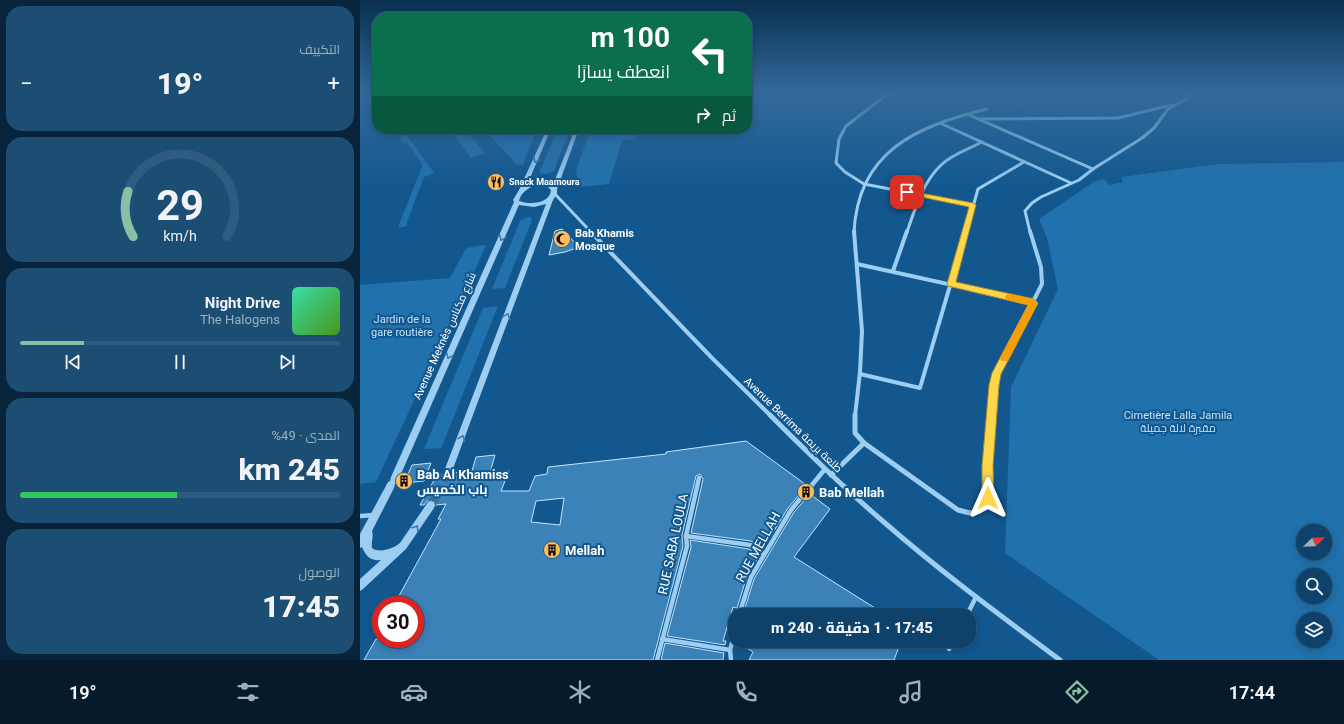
<!DOCTYPE html>
<html lang="ar">
<meta charset="utf-8">
<style>
body{margin:0;font-family:Roboto,Cairo,sans-serif;background:#1c4d73;color:#f1f3f6;direction:rtl;height:100vh;display:flex;flex-direction:column;font-size:15px;white-space:nowrap}
*{box-sizing:border-box;margin:0}
p{font-size:13px;color:#9bb0c1}
.icon{flex:none;width:22px;height:22px;fill:none;stroke:currentColor;stroke-width:2;stroke-linecap:round;stroke-linejoin:round}
.map{position:relative;flex:1;overflow:hidden;direction:ltr}
.details{display:flex;flex-direction:column;gap:6px;padding:6px;background:#08243b;width:360px}
.details>*{flex:none}
.top-card{position:absolute;left:12px;top:12px;width:380px;height:122px;border-radius:16px;box-shadow:0 2px 10px #0003,0 0 0 1px #2e5b7e;direction:rtl;background:#0b6e4f;color:#fff;overflow:hidden}
.needle{width:26px;rotate:67deg}
.tools{position:absolute;left:936px;top:524px;display:grid;gap:8px}
.tools a{display:grid;place-items:center;width:36px;height:36px;border-radius:50%;background:#0e426b;box-shadow:0 2px 10px #0003,0 0 0 1px #2e5b7e;font-size:20px}
.speed{position:absolute;left:12px;top:596px;display:flex;gap:8px;font-size:20px;font-weight:700;text-align:center}
.speed>*{display:grid;place-content:center;width:52px;height:52px;border-radius:50%;background:#0e426b;box-shadow:0 2px 10px #0003,0 0 0 1px #2e5b7e;line-height:1}
.speed .limit{border:6px solid #d22;background:#fff;color:#111}
.pin{position:absolute;display:grid;place-items:center;width:34px;height:34px;color:#fff;margin:-17px;border-radius:8px;box-shadow:0 2px 6px #0006}
.me{position:absolute;width:44px;margin:-22px;rotate:0deg;stroke-linejoin:round;filter:drop-shadow(0 0 3px #0008)}
.turn{display:flex;align-items:center;gap:14px;height:84px;padding:0 16px;font-size:18px}
.turn .icon{width:52px;height:52px;stroke-width:2.5}
.turn b{display:block;font-size:28px;line-height:34px}
.then{display:flex;align-items:center;height:38px;padding:0 16px;background:#0003;gap:8px;font-size:15px}
.big{font-size:30px;font-weight:800;line-height:1.1}
.details .widget{flex:1;display:flex;flex-direction:column;justify-content:center;gap:6px;min-width:0;padding:0 14px;border-radius:16px;background:#1c4d73}
.details .dial{align-items:center;gap:0}
.dial svg{height:104px;overflow:visible;fill:none;stroke:#2e5b7e;stroke-width:7;stroke-linecap:round;text-anchor:middle}
.dial text{fill:#f1f3f6;stroke:none}
.song{display:flex;align-items:center;gap:12px}
.cover{width:48px;height:48px;border-radius:6px;background:linear-gradient(135deg,hsl(160 70% 55%),hsl(100 70% 35%))}
.played{height:4px;border-radius:2px;background:linear-gradient(90deg,#8abfa5 20%,#2e5b7e 20%)}
.keys{display:flex;justify-content:space-around;direction:ltr}
.heat{display:flex;justify-content:space-between;align-items:center;font-size:22px;direction:ltr}
.charge{height:6px;border-radius:3px;background:linear-gradient(90deg,#34c759 49%,#2e5b7e 0)}
.trip{position:absolute;left:368px;top:608px;width:248px;height:40px;border-radius:16px;background:#0e426b;box-shadow:0 2px 10px #0003,0 0 0 1px #2e5b7e;font-weight:800;line-height:40px;text-align:center;direction:rtl}
.tabs{display:flex;height:64px;justify-content:space-around;align-items:center;background:#061a2b;color:#9bb0c1}
.tabs .icon{width:28px;height:28px}
.tabs .on{color:#8abfa5}
.tabs b{font-size:18px;color:#f1f3f6}
main{display:flex;flex:1;min-height:0}
.map>svg:first-child{display:block}
.green{fill:#2171ac;fill-rule:evenodd}
.building{fill:#3b82b8;stroke:#c4e5fd;fill-rule:evenodd}
.lines{fill:none;stroke-linecap:round;stroke-linejoin:round}
.tertiary-tunnel{stroke:#3671a0;stroke-width:9;stroke-dasharray:9 4.5;stroke-linecap:butt}
.pedestrian{stroke:#9dcef2;stroke-width:4.5}
.minor-far2{stroke:#9dcef2;stroke-width:3}
.minor-far1{stroke:#9dcef2;stroke-width:4}
.minor{stroke:#9dcef2;stroke-width:5}
.tertiary{fill:#9dcef2;fill-rule:evenodd}
.primary{fill:#e7f3ff;fill-rule:evenodd}
.oneway{stroke:#3c7bad}
.route{fill:#ffd54a;stroke:#a68a30}
.slow{fill:#f59e0b}
.labels{text-anchor:middle;dominant-baseline:central;stroke-width:4;stroke-linejoin:round;paint-order:stroke}
.far-poi-label{font-size:9px;font-weight:bold;fill:#fff;stroke:#12588f;text-anchor:start}
.poi-label{font-size:11px;font-weight:bold;fill:#fff;stroke:#12588f;text-anchor:start}
.park-label{font-size:11px;fill:#c4e5fd;stroke:#12588f}
.street-label{font-size:11px;fill:#fff;stroke:#12588f}
.near-poi-label{font-size:13px;font-weight:bold;fill:#fff;stroke:#12588f;text-anchor:start}
.near-street-label{font-size:13px;fill:#fff;stroke:#12588f}
</style>
<main>
<div class="map">
<svg width="984" height="660" viewBox="0 0 984 660">
<rect width="100%" height="100%" fill="#12588f"/>
<g class="green">
<polygon points="89,129 104,129 125,153 111,158"/>
<polygon points="124,129 176,129 173,139 163,165 157,165"/>
<polygon points="198,129 210,129 194,171 187,174 179,173"/>
<polygon points="231,129 280,129 275,139 262,140 249,184 222,187 216,174 217,167"/>
<polygon points="46,134 74,173 64,177 47,222 47,226 39,228 39,224 62,167 62,164 47,142 43,143 39,137"/>
<path d="M984,162V660H799L645,553L651,387L698,289L687,238L679,219L735,181L744,179L749,185L763,182L761,177L859,164ZM943,531H965V553H943ZM943,575H965V597H943ZM943,619H965V641H943Z"/>
<polygon points="168,217 171,217 172,220 145,288 132,289 160,221"/>
<polygon points="123,245 126,246 16,482 0,484 0,285 90,278 105,250 107,248"/>
<polygon points="138,306 79,454 81,448 64,449 123,308"/>
</g>
<g class="building">
<polygon points="202,229 219,247 205,252 189,255 195,231"/>
<path d="M386,441L445,484L442,488L444,489L428,508L403,549L391,541L331,533L343,479L340,474L336,476L322,535L323,546L293,660H4L16,639H55V605H34L81,519H78L86,504L76,505L74,501L71,500L67,501L64,505H60L77,475H82L84,478L87,479L90,478L93,473L112,471L116,457L135,455L130,473L149,471L141,491H169L175,476L187,474L188,467L306,454V452ZM204,498L200,525L171,522L176,501Z"/>
<polygon points="71,463 64,481 44,483 52,465"/>
<polygon points="450,494 470,509 434,557 526,615 393,615 384,611 394,579 434,512"/>
<polygon points="330,540 389,549 399,556 387,576 377,608 373,607 363,641 366,641 365,645 307,636 331,547"/>
<polygon points="376,641 541,641 534,660 389,660 393,652"/>
<polygon points="305,643 364,653 363,660 301,660"/>
</g>
<g class="lines">
<polyline class="tertiary-tunnel" points="71,505 87,474"/>
<g class="pedestrian">
<polyline points="447,491 465,469"/>
<polyline points="0,516 15,515"/>
<polyline points="326,536 390,545 404,554"/>
<polyline points="379,615 391,577 431,510 445,493"/>
<polyline points="607,615 616,597"/>
<polyline points="302,639 370,650"/>
<polyline points="589,649 593,641"/>
<polyline points="297,660 327,546 326,536 339,478"/>
<polyline points="371,660 370,650 375,632"/>
</g>
<g class="minor-far2">
<polyline points="530,92 486,126 479,139 476,163 485,172 504,184 613,205"/>
<polyline points="607,114 733,169"/>
<polyline points="619,119 758,118 811,105"/>
<polyline points="580,123 711,183"/>
<polyline points="194,193 231,232"/>
<path d="M494,232C498,151 557,126 627,109"/>
<path d="M547,232C555,209 563,182 581,165C592,154 609,149 622,142"/>
<polyline points="606,232 618,189 664,162"/>
<polyline points="670,232 665,211 672,203 681,197 719,180 733,169 782,138 794,128 808,109 830,97 830,92"/>
</g>
<g class="minor-far1">
<polyline points="230,231 352,358 411,416"/>
<polyline points="494,231 502,331 500,372 495,416"/>
<polyline points="497,264 674,303"/>
<polyline points="533,271 547,231"/>
<polyline points="500,374 560,388 606,231"/>
<polyline points="631,416 634,385 637,373 682,284 681,267 670,231"/>
</g>
<g class="minor">
<path d="M410,415C447,452 485,489 525,523C581,572 641,616 700,660"/>
<polyline points="495,415 495,433 504,443 598,510 610,513 620,511 627,501 632,415"/>
<polyline points="471,475 504,443"/>
</g>
<path class="tertiary" d="M187,129H191L167,185C176,181 184,181 193,185L215,129H219L197,189V194L193,200L91,474L90,477L87,478L84,477L83,474L186,204L174,207L159,205L37,483L35,484L34,488L12,531C14,536 11,542 12,548C20,554 34,548 40,543L68,502L71,501L74,502L75,505L74,508L46,549L3,589L0,591V579L21,560C10,561 6,556 2,547L0,548V534L28,482L30,481L31,477L154,202L153,200L159,190ZM178,185L188,187L191,190C190,204 170,205 159,201C161,192 169,187 178,185Z"/>
<polygon class="primary" points="183,129 189,129 189,135 185,135"/>
</g>
<defs><path id="oneway-chevron" d="M-2-3.5L2.5 0L-2 3.5" fill="none" stroke-width="1.6" stroke-linecap="round" stroke-linejoin="round"/></defs>
<g class="oneway">
<use href="#oneway-chevron" transform="translate(176 160) rotate(114)"/>
<use href="#oneway-chevron" transform="translate(142 238) rotate(114)"/>
<use href="#oneway-chevron" transform="translate(147 316) rotate(-70)"/>
<use href="#oneway-chevron" transform="translate(89 356) rotate(114)"/>
<use href="#oneway-chevron" transform="translate(102 438) rotate(-70)"/>
<use href="#oneway-chevron" transform="translate(56 528) rotate(-56)"/>
</g>
<linearGradient id="sky" x2="0" y2="1"><stop stop-color="#0a304f"/><stop offset="0.5" stop-color="#336a9b"/><stop offset="1" stop-color="#336a9b" stop-opacity="0"/></linearGradient>
<rect width="984" height="185" fill="url(#sky)"/>
<polygon class="route" points="545,190 613,203 616,205 596,282 674,299 678,303 641,374 639,385 633,466 634,498 632,502 628,504 624,502 622,498 622,466 629,385 632,373 668,305 588,286 587,284 609,207 547,194 544,192"/>
<polygon class="slow" points="650,294 674,299 678,303 648,361 641,361 640,358 668,305 646,299 645,297 646,295"/>
<defs>
<g id="restaurant-disc" transform="scale(0.9)"><circle r="9.5" fill="#ffbc5d" stroke="#12588f"/><path d="M-5-6h1v4h1v-4h1v4h1v-4h1v5L-1.5 .5V6h-2V.5L-5-1ZM5-6V6H3V1.5H1.5Q1.5-4 5-6Z" fill="#111"/></g>
<g id="mosque-disc" transform="scale(0.9)"><circle r="9.5" fill="#ffbc5d" stroke="#12588f"/><path d="M3.5-4.9A6 6 0 1 0 3.5 4.9A5 5 0 1 1 3.5-4.9Z" fill="#111"/></g>
<g id="building-disc" transform="scale(0.9)"><circle r="9.5" fill="#ffbc5d" stroke="#12588f"/><path d="M-4-6H4V6H1V3H-1V6H-4ZM-2.5-4.3h1.7v1.8h-1.7ZM.8-4.3h1.7v1.8H.8ZM-2.5-1h1.7V.8h-1.7ZM.8-1h1.7V.8H.8Z" fill="#111"/></g>
</defs>
<g fill-rule="evenodd">
<use href="#restaurant-disc" x="136" y="182"/>
<use href="#mosque-disc" x="202" y="239"/>
<use href="#building-disc" x="44" y="481"/>
<use href="#building-disc" x="446" y="492"/>
<use href="#building-disc" x="192" y="550"/>
</g>
<g class="labels">
<g class="far-poi-label">
<text x="149" y="182">Snack Maamoura</text>
</g>
<g class="poi-label">
<text x="215" y="233">Bab Khamis<tspan x="215" dy="13">Mosque</tspan></text>
</g>
<g class="park-label">
<text x="42" y="319">Jardin de la<tspan x="42" dy="13">gare routière</tspan></text>
<text x="818" y="415">Cimetière Lalla Jamila<tspan x="818" dy="13">مقبرة لالة جميلة</tspan></text>
</g>
<g class="street-label">
<text transform="translate(85 336) rotate(-66)">Avenue Meknès شارع مكناس</text>
<text transform="translate(433 425) rotate(44)">Avenue Berrima طلعة بريمة</text>
</g>
<g class="near-poi-label">
<text x="57" y="474">Bab Al Khamiss<tspan x="57" dy="15">باب الخميس</tspan></text>
<text x="459" y="492">Bab Mellah</text>
<text x="205" y="550">Mellah</text>
</g>
<g class="near-street-label">
<text transform="translate(313 544) rotate(-78)">RUE SABA LOULA</text>
<text transform="translate(398 547) rotate(-61)">RUE MELLAH</text>
</g>
</g>
</svg>
<div class="tools">
<a><svg class="needle" viewBox="-14 -14 28 28"><path d="M0-13l5 13h-10z" fill="#e53935"/><path d="M0 13l5-13h-10z" fill="#9bb0c1"/></svg></a>
<a><svg class="icon" aria-label="search" viewBox="0 0 24 24"><circle cx="10" cy="10" r="6"/><path d="M15 15l6 6"/></svg></a>
<a><svg class="icon" aria-label="layers" viewBox="0 0 24 24"><path d="M12 4l9 5-9 5-9-5zM3 14l9 5 9-5"/></svg></a>
</div>
<div class="speed"><div class="limit">30</div></div>
<div class="pin" style="left:547px;top:192px;background:#d93025"><svg class="icon" aria-label="arrive" viewBox="0 0 24 24"><path d="M6 21V4h12l-3 4 3 4H6"/></svg></div>
<svg class="me" style="left:628px;top:498px" viewBox="-20 -20 40 40"><path d="M0-17L14 15 0 8-14 15z" fill="#ffd54a" stroke="#fff" stroke-width="4"/></svg>
<div class="trip">17:45 · 1 دقيقة · 240 m</div>
<div class="top-card">
<div class="turn"><svg class="icon" aria-label="left" viewBox="0 0 24 24"><path d="M17 20v-9H6M10 6l-5 5 5 5"/></svg><div><b>100 m</b>انعطف يسارًا</div></div>
<div class="then">ثم<svg class="icon" aria-label="right" viewBox="0 0 24 24"><path d="M7 20v-9h11M14 6l5 5-5 5"/></svg></div>
</div>
</div>
<section class="details">
<div class="widget"><p>التكييف</p>
<div class="heat"><a>−</a><b class="big">19°</b><a>+</a></div>
</div>
<div class="widget dial"><svg viewBox="0 0 100 80">
<path d="M14 69A42 42 0 1 1 86 69"/>
<path d="M14 69A42 42 0 0 1 10 34" stroke="#8abfa5"/>
<text x="50" y="56" font-size="32" font-weight="700">29</text>
<text x="50" y="72" font-size="11">km/h</text>
</svg></div>
<div class="widget">
<div class="song"><i class="cover"></i><div><b>Night Drive</b><p>The Halogens</p></div></div>
<div class="played"></div>
<div class="keys"><svg class="icon" aria-label="previous" viewBox="0 0 24 24"><path d="M18 5L8 12l10 7zM5 5v14"/></svg><svg class="icon" aria-label="pause" viewBox="0 0 24 24"><path d="M8 5v14M16 5v14"/></svg><svg class="icon" aria-label="next" viewBox="0 0 24 24"><path d="M6 5l10 7-10 7zM19 5v14"/></svg></div>
</div>
<div class="widget"><p>المدى · 49%</p><b class="big">245 km</b><div class="charge"></div></div>
<div class="widget"><p>الوصول</p><b class="big">17:45</b></div>
</section>
</main>
<nav class="tabs">
<b>17:44</b>
<svg class="icon on" aria-label="directions" viewBox="0 0 24 24"><path d="M12 3l9 9-9 9-9-9zM9 14v-3h6M13 9l2 2-2 2"/></svg>
<svg class="icon" aria-label="music" viewBox="0 0 24 24"><path d="M9 18V5l10-2v13"/><circle cx="6" cy="18" r="3"/><circle cx="16" cy="16" r="3"/></svg>
<svg class="icon" aria-label="phone" viewBox="0 0 24 24"><path d="M5 4h4l2 5-3 2q2 4 5 5l2-3 5 2v4C11 20 4 13 5 4z"/></svg>
<svg class="icon" aria-label="climate" viewBox="0 0 24 24"><path d="M12 3v18M4 7l16 10M4 17L20 7"/></svg>
<svg class="icon" aria-label="car" viewBox="0 0 24 24"><path d="M5 17H2v-5l4-1 3-4h7l3 4 3 1v5h-3M9 17h6M6 11h13"/><circle cx="7" cy="17" r="2"/><circle cx="17" cy="17" r="2"/></svg>
<svg class="icon" aria-label="filters" viewBox="0 0 24 24"><path d="M4 7h16M4 17h16"/><circle cx="9" cy="7" r="2"/><circle cx="15" cy="17" r="2"/></svg>
<b>19°</b>
</nav>
